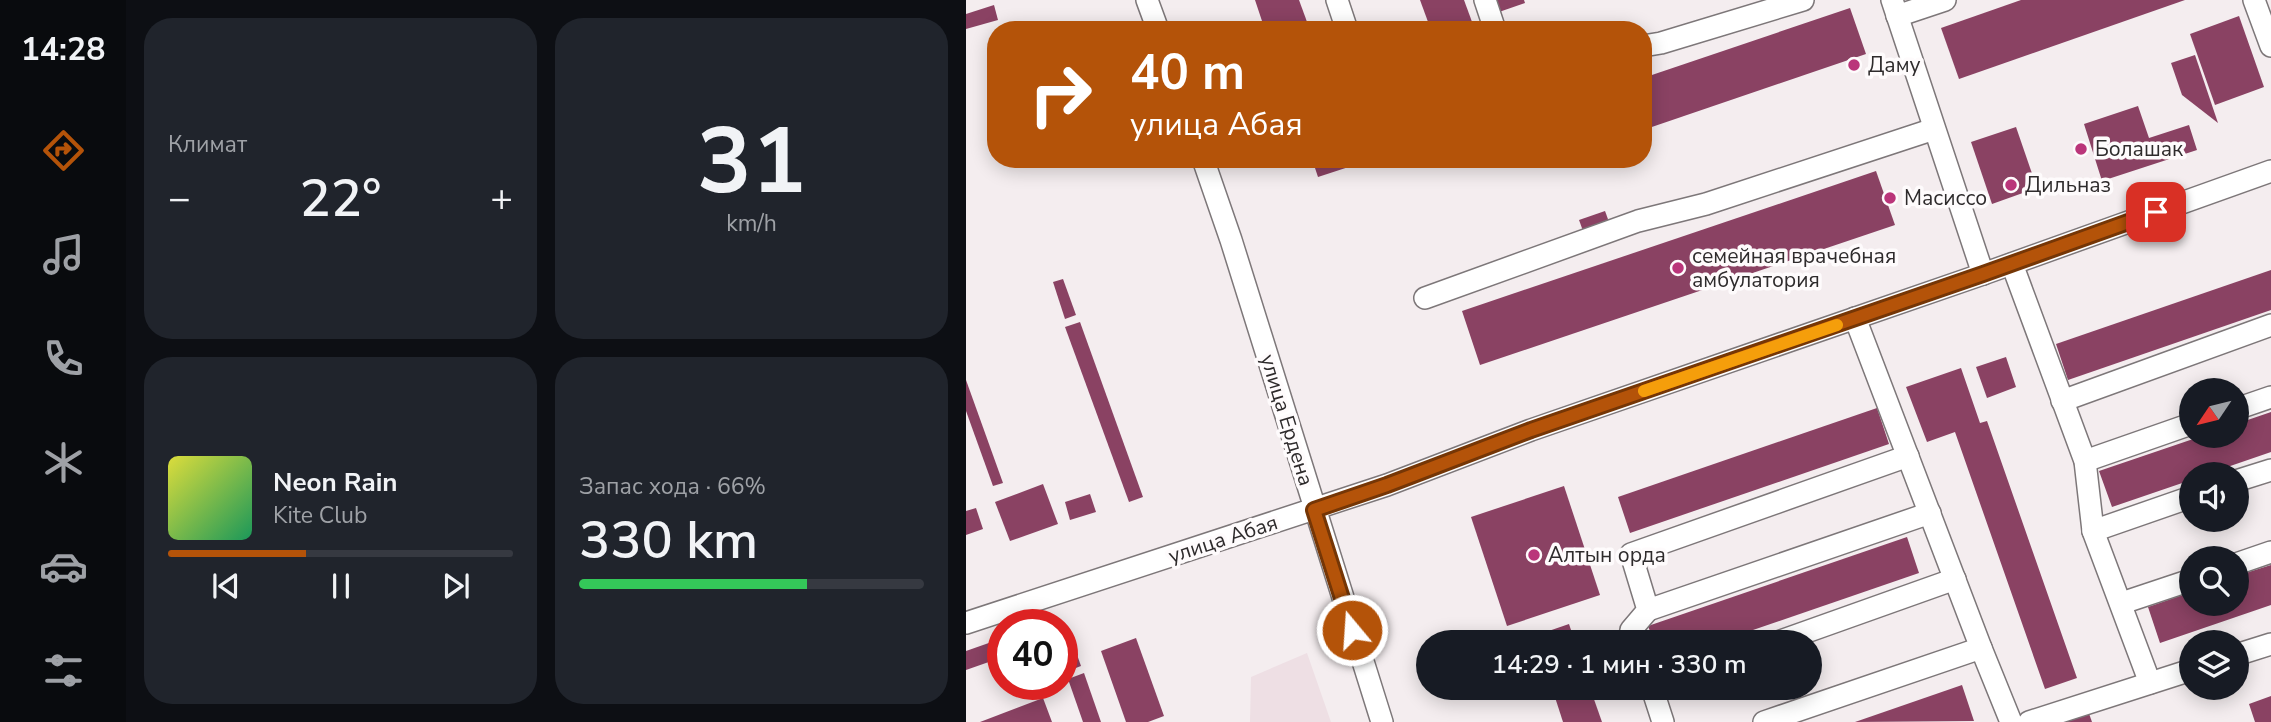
<!DOCTYPE html>
<html lang="ru">
<meta charset="utf-8">
<style>
body{margin:0;font-family:"Nunito Sans",sans-serif;background:#20242c;color:#f1f3f6;height:100vh;display:flex;flex-direction:column;font-size:26px;white-space:nowrap}
*{box-sizing:border-box;margin:0}
p{font-size:23px;color:#9ea1a6}
.icon{flex:none;width:38px;height:38px;fill:none;stroke:currentColor;stroke-width:2;stroke-linecap:round;stroke-linejoin:round}
.map{position:relative;flex:1;overflow:hidden}
.drawer{display:flex;flex-direction:column;gap:18px;padding:18px;background:#0d0f14;width:840px}
.drawer>*{flex:none}
.top-card{position:absolute;left:21px;top:21px;width:665px;height:147px;border-radius:28px;box-shadow:0 4px 18px #0003;background:#b45309;color:#fff;overflow:hidden}
.needle{width:46px;rotate:235deg}
.controls{position:absolute;left:1213px;top:378px;display:grid;gap:14px}
.controls a{display:grid;place-items:center;width:70px;height:70px;border-radius:50%;background:#171b24;box-shadow:0 4px 18px #0003;font-size:35px}
.speed{position:absolute;left:21px;top:609px;display:flex;gap:14px;font-size:35px;font-weight:700;text-align:center}
.speed>*{display:grid;place-content:center;width:91px;height:91px;border-radius:50%;background:#171b24;box-shadow:0 4px 18px #0003;line-height:1}
.speed .limit{border:10px solid #d22;background:#fff;color:#111}
.pin{position:absolute;display:grid;place-items:center;width:60px;height:60px;color:#fff;margin:-30px;border-radius:14px;box-shadow:0 4px 10px #0006}
.me{position:absolute;width:77px;margin:-38px;rotate:342deg;stroke-linejoin:round;filter:drop-shadow(0 0 5px #0008)}
.turn{display:flex;align-items:center;gap:24px;height:147px;padding:0 28px;font-size:32px}
.turn .icon{width:91px;height:91px;stroke-width:2.5}
.turn b{display:block;font-size:49px;line-height:60px}
.big{font-size:52px;font-weight:600;line-height:1.1}
.drawer .tile{flex:1;display:flex;flex-direction:column;justify-content:center;gap:10px;min-width:0;padding:0 24px;border-radius:28px;background:#20242c}
.drawer .dial{align-items:center;gap:0}
.dial b{font-size:91px;line-height:1}
.song{display:flex;align-items:center;gap:21px}
.cover{width:84px;height:84px;border-radius:10px;background:linear-gradient(135deg,hsl(60 70% 55%),hsl(150 70% 35%))}
.played{height:7px;border-radius:4px;background:linear-gradient(90deg,#b45309 40%,#363941 40%)}
.keys{display:flex;justify-content:space-around;direction:ltr}
.heat{display:flex;justify-content:space-between;align-items:center;font-size:38px;direction:ltr}
.charge{height:10px;border-radius:5px;background:linear-gradient(90deg,#34c759 66%,#363941 0)}
.drawer .tiles{flex:1;display:grid;gap:18px;grid-template-columns:repeat(2,1fr)}
.trip{position:absolute;left:450px;top:630px;width:406px;height:70px;border-radius:35px;background:#171b24;box-shadow:0 4px 18px #0003;font-weight:600;line-height:70px;text-align:center}
main{display:flex;flex:1;min-height:0}
.tab-bar{display:flex;flex-direction:column;width:126px;justify-content:space-around;align-items:center;background:#090b0e;color:#9ea1a6}
.tab-bar .icon{width:49px;height:49px}
.tab-bar .active{color:#b45309}
.tab-bar b{font-size:32px;color:#f1f3f6}
.map>svg:first-child{display:block}
.built{fill:#eedfe4}
.building{fill:#8a4263}
.lines{fill:none;stroke-linecap:round;stroke-linejoin:round}
.minor-casing{stroke:#7d7779;stroke-width:24}
.minor{stroke:#fff;stroke-width:21}
.route-casing{stroke:#753606;stroke-width:18}
.route{stroke:#b45309;stroke-width:12}
.slow{stroke:#f59e0b;stroke-width:12}
.poi-dot{fill:#ba357a;stroke:#fefbfc;stroke-width:2.5}
.labels{text-anchor:middle;dominant-baseline:central;stroke-width:7;stroke-linejoin:round;paint-order:stroke}
.poi-label{font-size:21px;fill:#2e2b2c;stroke:#fefbfc;text-anchor:start}
.street-label{font-size:21px;fill:#2e2b2c;stroke:#fefbfc}
</style>
<main>
<nav class="tab-bar">
<b>14:28</b>
<svg class="icon active" aria-label="directions" viewBox="0 0 24 24"><path d="M12 3l9 9-9 9-9-9zM9 14v-3h6M13 9l2 2-2 2"/></svg>
<svg class="icon" aria-label="music" viewBox="0 0 24 24"><path d="M9 18V5l10-2v13"/><circle cx="6" cy="18" r="3"/><circle cx="16" cy="16" r="3"/></svg>
<svg class="icon" aria-label="phone" viewBox="0 0 24 24"><path d="M5 4h4l2 5-3 2q2 4 5 5l2-3 5 2v4C11 20 4 13 5 4z"/></svg>
<svg class="icon" aria-label="climate" viewBox="0 0 24 24"><path d="M12 3v18M4 7l16 10M4 17L20 7"/></svg>
<svg class="icon" aria-label="car" viewBox="0 0 24 24"><path d="M5 17H2v-5l4-1 3-4h7l3 4 3 1v5h-3M9 17h6M6 11h13"/><circle cx="7" cy="17" r="2"/><circle cx="17" cy="17" r="2"/></svg>
<svg class="icon" aria-label="filters" viewBox="0 0 24 24"><path d="M4 7h16M4 17h16"/><circle cx="9" cy="7" r="2"/><circle cx="15" cy="17" r="2"/></svg>
</nav>
<section class="drawer">
<div class="tiles">
<div class="tile"><p>Климат</p>
<div class="heat"><a>−</a><b class="big">22°</b><a>+</a></div>
</div>
<div class="tile dial"><b>31</b><p>km/h</p></div>
<div class="tile">
<div class="song"><i class="cover"></i><div><b>Neon Rain</b><p>Kite Club</p></div></div>
<div class="played"></div>
<div class="keys"><svg class="icon" aria-label="previous" viewBox="0 0 24 24"><path d="M18 5L8 12l10 7zM5 5v14"/></svg><svg class="icon" aria-label="pause" viewBox="0 0 24 24"><path d="M8 5v14M16 5v14"/></svg><svg class="icon" aria-label="next" viewBox="0 0 24 24"><path d="M6 5l10 7-10 7zM19 5v14"/></svg></div>
</div>
<div class="tile"><p>Запас хода · 66%</p><b class="big">330 km</b><div class="charge"></div></div>
</div>
</section>
<div class="map">
<svg width="1305" height="722" viewBox="0 0 1305 722">
<rect width="100%" height="100%" fill="#f4edef"/>
<polygon class="built" points="341,653 365,722 284,722 285,677"/>
<g class="building">
<polygon points="289,0 333,0 344,30 299,30"/>
<polygon points="454,0 498,0 509,30 465,30"/>
<polygon points="529,0 558,0 559,3 533,12"/>
<polygon points="1055,0 1219,0 993,79 975,28"/>
<polygon points="28,5 32,20 0,29 0,14"/>
<polygon points="884,8 900,54 677,130 677,78"/>
<polygon points="1273,16 1298,87 1249,105 1224,34"/>
<polygon points="1229,55 1252,123 1216,95 1205,63"/>
<polygon points="1172,106 1183,138 1223,125 1231,150 1136,181 1118,124"/>
<polygon points="1050,127 1071,188 1026,204 1005,142"/>
<polygon points="346,159 404,159 404,160 352,177"/>
<polygon points="910,171 929,225 514,365 496,311"/>
<polygon points="639,211 646,230 620,239 613,220"/>
<polygon points="1305,270 1305,310 1102,380 1090,344"/>
<polygon points="97,279 110,315 99,319 87,282"/>
<polygon points="114,322 177,497 163,502 99,327"/>
<polygon points="1040,357 1050,387 1021,398 1010,367"/>
<polygon points="995,368 1014,423 1021,421 1111,678 1079,689 989,432 961,442 940,387"/>
<polygon points="0,380 37,483 27,486 0,411"/>
<polygon points="911,408 923,444 664,533 652,497"/>
<polygon points="1305,412 1305,452 1241,474 1225,474 1225,480 1146,507 1133,471 1236,436 1270,436 1270,424"/>
<polygon points="77,484 92,524 44,541 29,502"/>
<polygon points="598,486 634,595 541,626 505,517"/>
<polygon points="124,494 130,512 104,520 99,502"/>
<polygon points="10,508 17,529 0,535 0,511"/>
<polygon points="941,537 953,573 752,642 688,642 682,626"/>
<polygon points="1305,565 1305,605 1194,643 1182,607 1225,592 1225,604 1270,604 1270,576"/>
<polygon points="603,624 609,642 570,642 568,636"/>
<polygon points="37,638 37,657 0,670 0,651"/>
<polygon points="170,638 198,716 182,722 160,722 135,651"/>
<polygon points="109,649 115,666 102,671 96,653"/>
<polygon points="118,673 135,722 117,722 102,679"/>
<polygon points="996,685 1008,721 889,722"/>
<polygon points="586,688 624,688 636,722 597,722"/>
<polygon points="1305,696 1305,722 1289,722 1283,704"/>
<polygon points="77,698 86,722 14,722"/>
<polygon points="1120,705 1126,722 1091,722"/>
</g>
<g class="lines">
<g class="minor-casing">
<g id="minor">
<polyline points="181,0 192,30"/>
<polyline points="371,0 381,30"/>
<polyline points="519,0 529,30"/>
<polyline points="926,0 1017,274"/>
<polyline points="1288,0 1305,46"/>
<polyline points="931,16 979,0"/>
<polyline points="677,46 695,43 837,0"/>
<polyline points="237,159 265,240 416,722"/>
<polyline points="1046,264 1119,461 1127,531 1184,683"/>
<polyline points="459,298 672,221 740,204 968,129"/>
<polyline points="889,318 1015,648 1045,722"/>
<polyline points="1096,401 1305,325"/>
<polyline points="1270,409 1305,397"/>
<polyline points="1119,461 1225,424"/>
<polyline points="1270,481 1305,470"/>
<polyline points="1127,531 1225,497"/>
<polyline points="1270,564 1305,552"/>
<polyline points="1156,603 1225,580"/>
<polyline points="682,610 964,513"/>
<polyline points="0,623 421,485 565,430 1017,274 1305,171"/>
<polyline points="669,642 665,630 682,610 665,554 942,456"/>
<polyline points="812,642 989,579"/>
<polyline points="1270,655 1305,644"/>
<polyline points="686,688 697,722"/>
<polyline points="798,722 1015,648"/>
<polyline points="1063,722 1225,670"/>
</g>
</g>
<use href="#minor" class="minor"/>
</g>
<g class="lines">
<g class="route-casing">
<polyline id="route" points="386,630 348,510 421,485 565,430 1017,274 1190,212"/>
</g>
<use href="#route" class="route"/>
<polyline class="slow" points="678,391 871,325"/>
</g>
<g class="poi-dot">
<circle cx="888" cy="65" r="7"/>
<circle cx="1115" cy="149" r="7"/>
<circle cx="1045" cy="185" r="7"/>
<circle cx="924" cy="198" r="7"/>
<circle cx="712" cy="268" r="7"/>
<circle cx="568" cy="555" r="7"/>
</g>
<g class="labels">
<g class="poi-label">
<text x="902" y="65">Даму</text>
<text x="1129" y="149">Болашак</text>
<text x="1059" y="185">Дильназ</text>
<text x="938" y="198">Масиссо</text>
<text x="726" y="256">семейная врачебная<tspan x="726" dy="24">амбулатория</tspan></text>
<text x="582" y="555">Алтын орда</text>
</g>
<g class="street-label">
<text transform="translate(321 420) rotate(73)">улица Ердена</text>
<text transform="translate(257 539) rotate(-18)">улица Абая</text>
</g>
</g>
</svg>
<div class="controls">
<a><svg class="needle" viewBox="-14 -14 28 28"><path d="M0-13l5 13h-10z" fill="#e53935"/><path d="M0 13l5-13h-10z" fill="#9ea1a6"/></svg></a>
<a><svg class="icon" aria-label="sound" viewBox="0 0 24 24"><path d="M4 9h4l5-4v14l-5-4H4zM17 9q2 3 0 6"/></svg></a>
<a><svg class="icon" aria-label="search" viewBox="0 0 24 24"><circle cx="10" cy="10" r="6"/><path d="M15 15l6 6"/></svg></a>
<a><svg class="icon" aria-label="layers" viewBox="0 0 24 24"><path d="M12 4l9 5-9 5-9-5zM3 14l9 5 9-5"/></svg></a>
</div>
<div class="speed"><div class="limit">40</div></div>
<div class="pin" style="left:1190px;top:212px;background:#d93025"><svg class="icon" aria-label="arrive" viewBox="0 0 24 24"><path d="M6 21V4h12l-3 4 3 4H6"/></svg></div>
<svg class="me" style="left:386px;top:630px" viewBox="-20 -20 40 40"><circle r="17" fill="#b45309" stroke="#fff" stroke-width="3"/><path d="M0-11L8 9 0 5-8 9z" fill="#fff"/></svg>
<div class="trip">14:29 · 1 мин · 330 m</div>
<div class="top-card">
<div class="turn"><svg class="icon" aria-label="right" viewBox="0 0 24 24"><path d="M7 20v-9h11M14 6l5 5-5 5"/></svg><div><b>40 m</b>улица Абая</div></div>
</div>
</div>
</main>
